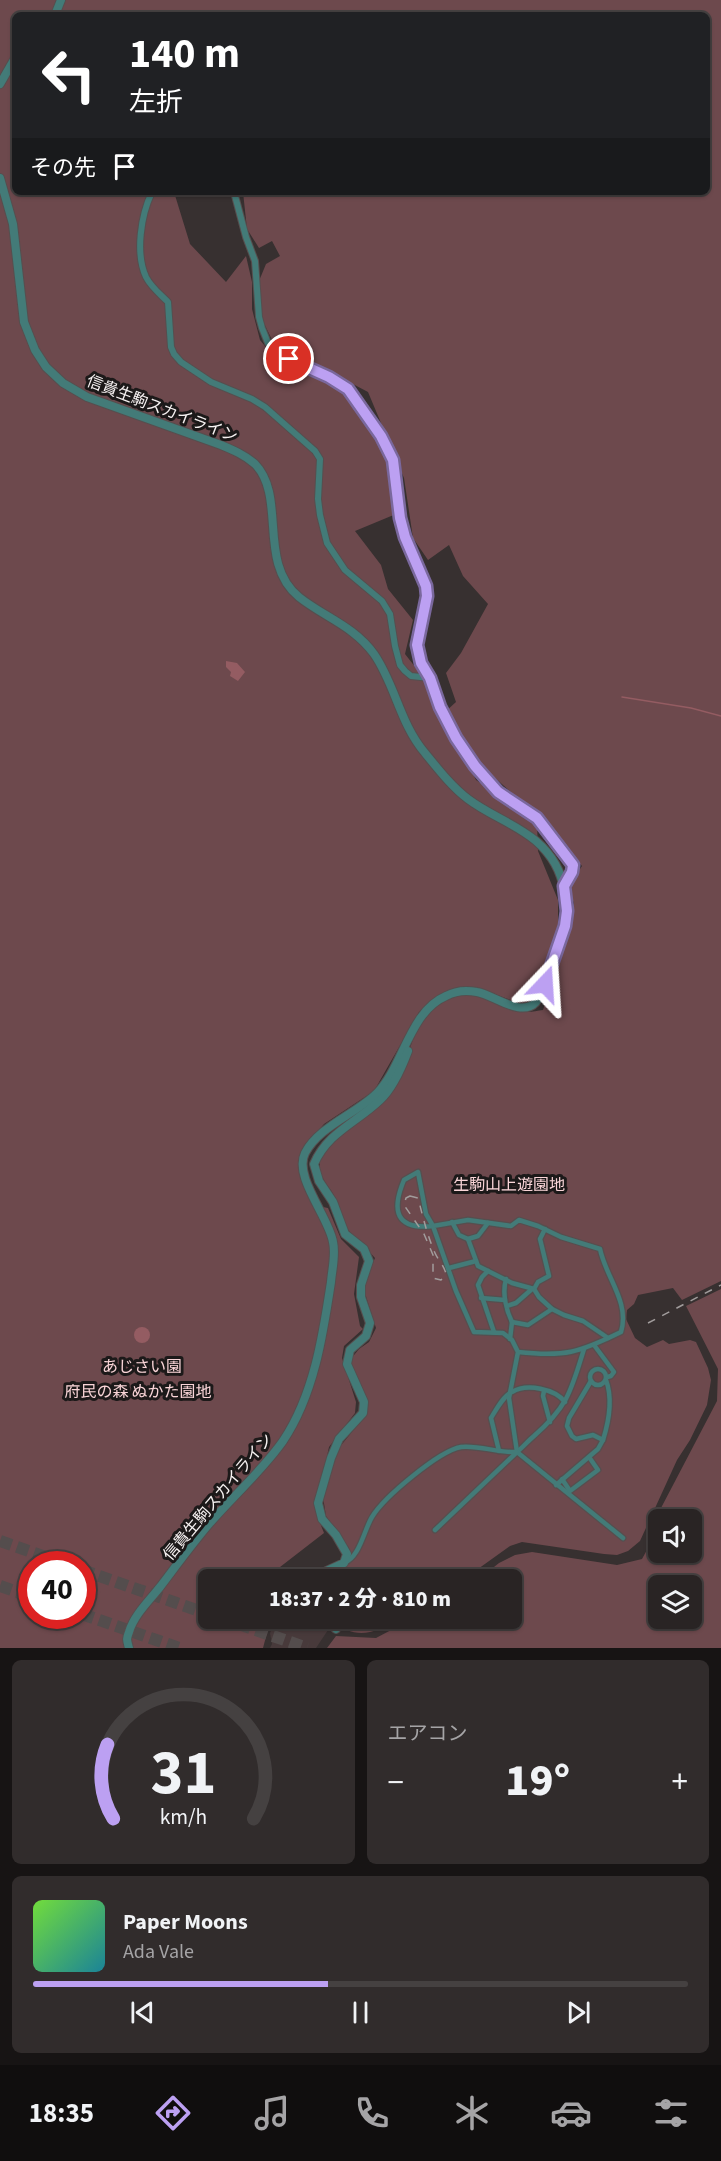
<!DOCTYPE html>
<html lang="ja">
<meta charset="utf-8">
<style>
body{margin:0;font-family:"Source Sans 3","Noto Sans JP",sans-serif;background:#312c2c;color:#f1f3f6;height:100vh;display:flex;flex-direction:column;font-size:22px;white-space:nowrap}
*{box-sizing:border-box;margin:0}
p{font-size:20px;color:#a5a4a6}
.icon{flex:none;width:33px;height:33px;fill:none;stroke:currentColor;stroke-width:2;stroke-linecap:round;stroke-linejoin:round}
.map{position:relative;height:1648px;overflow:hidden}
.drawer{display:flex;flex-direction:column;gap:12px;padding:12px;background:#171414;flex:1}
.drawer>*{flex:none}
.top-card{position:absolute;left:12px;top:12px;width:698px;height:183px;border-radius:9px;box-shadow:0 2px 4px #0004,0 0 0 2px #454141;background:#202124;color:#fff;overflow:hidden}
.buttons{position:absolute;left:648px;top:1509px;display:grid;gap:12px}
.buttons a{display:grid;place-items:center;width:54px;height:54px;border-radius:9px;background:#292424;box-shadow:0 2px 4px #0004,0 0 0 2px #454141;font-size:30px}
.speed{position:absolute;left:18px;top:1551px;display:flex;gap:12px;font-size:30px;font-weight:700;text-align:center}
.speed>*{display:grid;place-content:center;width:78px;height:78px;border-radius:50%;background:#292424;box-shadow:0 2px 4px #0004,0 0 0 2px #454141;line-height:1}
.speed .limit{border:9px solid #d22;background:#fff;color:#111}
.pin{position:absolute;display:grid;place-items:center;width:51px;height:51px;color:#fff;margin:-26px;border:3px solid #fff;border-radius:50%;box-shadow:0 2px 6px #0007}
.me{position:absolute;width:66px;margin:-33px;rotate:20deg;stroke-linejoin:round;filter:drop-shadow(0 0 4px #0008)}
.turn{display:flex;align-items:center;gap:21px;height:126px;padding:0 18px;font-size:27px}
.turn .icon{width:78px;height:78px;stroke-width:2.5}
.turn b{display:block;font-size:42px;line-height:51px}
.then{display:flex;align-items:center;height:57px;padding:0 18px;background:#0003;gap:12px;font-size:22px}
.big{font-size:45px;font-weight:800;line-height:1.1}
.drawer .widget{flex:1;display:flex;flex-direction:column;justify-content:center;gap:9px;min-width:0;padding:0 21px;border-radius:9px;background:#312c2c}
.drawer .dial{align-items:center;gap:0}
.dial svg{height:156px;overflow:visible;fill:none;stroke:#454141;stroke-width:7;stroke-linecap:round;text-anchor:middle}
.dial text{fill:#f1f3f6;stroke:none}
.song{display:flex;align-items:center;gap:18px}
.cover{width:72px;height:72px;border-radius:9px;background:linear-gradient(135deg,hsl(100 70% 55%),hsl(190 70% 35%))}
.played{height:6px;border-radius:3px;background:linear-gradient(90deg,#bca0f2 45%,#454141 45%)}
.keys{display:flex;justify-content:space-around;direction:ltr}
.heat{display:flex;justify-content:space-between;align-items:center;font-size:33px;direction:ltr}
.drawer .tiles{flex:1;display:grid;gap:12px;grid-template-columns:1fr 1fr}
.widget:last-child{grid-column:span 2}
.trip{position:absolute;left:198px;top:1569px;width:324px;height:60px;border-radius:9px;background:#292424;box-shadow:0 2px 4px #0004,0 0 0 2px #454141;font-weight:800;line-height:60px;text-align:center}
.tabs{display:flex;height:96px;justify-content:space-around;align-items:center;background:#100e0e;color:#a5a4a6}
.tabs .icon{width:42px;height:42px}
.tabs .active{color:#bca0f2}
.tabs b{font-size:27px;color:#f1f3f6}
.map>svg:first-child{display:block}
.built{fill:#483a3b}
.green{fill:#6d494d;fill-rule:evenodd}
.water{fill:#945c62}
.lines{fill:none;stroke-linecap:round;stroke-linejoin:round}
.stream{stroke:#945c62;stroke-width:1.5}
.motorway-tunnel{stroke:#544d4d;stroke-width:12;stroke-dasharray:12 6;stroke-linecap:butt}
.pedestrian-casing{stroke:#564f4f;stroke-width:7}
.minor-casing{stroke:#564f4f;stroke-width:8}
.tertiary-casing{stroke:#564f4f;stroke-width:10}
.pedestrian{stroke:#437b78;stroke-width:4.5}
.minor{stroke:#437b78;stroke-width:6}
.tertiary{stroke:#437b78;stroke-width:8}
.rail{stroke:#a19c9c;stroke-width:1.5;stroke-dasharray:8 8;stroke-linecap:butt}
.route-casing{stroke:#7a689d;stroke-width:15}
.route{stroke:#bca0f2;stroke-width:10}
.labels{text-anchor:middle;dominant-baseline:central;stroke-width:6;stroke-linejoin:round;paint-order:stroke}
.street-label{font-size:16px;fill:#f7f2f2;stroke:#1c1919}
.park-label{font-size:16px;fill:#fad5d8;stroke:#1c1919}
</style>
<div class="map">
<svg width="721" height="1648" viewBox="0 0 721 1648">
<rect width="100%" height="100%" fill="#373030"/>
<polygon class="built" points="276,1619 320,1619 328,1630 316,1648 270,1648 272,1644 270,1633"/>
<g class="green">
<path d="M0,0H721V1281L682,1300L673,1288L638,1295L634,1304L627,1310L626,1319L635,1338L647,1347L663,1340L669,1344L690,1340L696,1342L708,1368L711,1380L707,1405L690,1440L677,1460L640,1541L628,1551L617,1555L604,1554L522,1542L510,1546L464,1579H313C326,1573 339,1570 351,1562L349,1548L326,1516L323,1497L338,1449L365,1416L368,1404L350,1360L359,1349L369,1342L376,1328L363,1287L375,1258C366,1247 352,1237 345,1225C340,1217 340,1206 336,1199C330,1186 318,1178 320,1163C321,1143 376,1112 390,1094C411,1066 409,1015 447,999C478,986 493,1005 521,1011C527,1013 536,1011 543,1010L568,934L574,903L568,887L582,866L538,816L485,769L445,712L456,702L446,673L461,653L488,604L463,576L449,545L428,560L413,538L404,478L368,392L273,342L262,319L259,281L266,264L280,256L272,241L259,248L247,229L243,192H706V15H15V192H174L190,244L226,282L246,256L252,282V309L260,340L278,362L333,384L364,415L387,461L396,514L355,531L381,565L388,589L413,620L405,654L427,682L476,780L522,811L537,824L538,851L558,900V926L546,968L536,994L533,999L526,1003H519L484,990L473,988L454,989L439,995L419,1012L374,1091L324,1124L302,1150L298,1168L313,1205L328,1208L341,1239L359,1257L354,1294L360,1326L363,1329L344,1346L342,1358L356,1402L355,1413L329,1447L317,1501L320,1523L324,1533L271,1574L276,1579L208,1580V1618L276,1619L268,1629L263,1648H0ZM32,1564H82V1616H32Z"/>
<path d="M721,1289V1648H327L336,1636L376,1638L412,1619L512,1618V1580L479,1579L499,1563L515,1555L532,1552L617,1565L642,1559L653,1539L661,1508L717,1401L718,1369L686,1306ZM658,1520H692V1552H658ZM658,1586H692V1618H658Z"/>
<path d="M331,1619H399C373,1634 355,1641 331,1619Z"/>
</g>
<g class="water">
<polygon points="226,661 237,663 245,672 238,681 230,676 231,672 226,667"/>
<circle cx="142" cy="1335" r="8"/>
</g>
<g class="lines">
<polyline class="stream" points="622,697 691,708 721,716"/>
<g class="motorway-tunnel">
<polyline points="0,1541 66,1564"/>
<polyline points="82,1570 208,1614"/>
<polyline points="0,1586 32,1597"/>
<polyline points="82,1614 179,1648"/>
<polyline points="222,1618 307,1648"/>
</g>
<g class="pedestrian-casing">
<g id="pedestrian">
<path d="M418,1172L426,1214L433,1226C396,1230 391,1211 404,1180Z"/>
<polyline points="452,1222 459,1235 468,1239 478,1266 512,1283 534,1289"/>
<polyline points="545,1229 540,1239 541,1243 549,1276 538,1282 534,1289 539,1297 552,1309 564,1315 583,1321 608,1338"/>
<polyline points="468,1239 478,1236 488,1223"/>
<polyline points="449,1268 476,1261"/>
<polyline points="488,1271 482,1277 478,1285 494,1332"/>
<path d="M506,1279C502,1293 506,1310 512,1322"/>
<polyline points="481,1298 505,1300"/>
<polyline points="507,1306 516,1303 532,1289"/>
<polyline points="510,1339 512,1322 528,1325 552,1309"/>
<polyline points="594,1345 614,1372 611,1376 607,1377"/>
<path d="M584,1349C571,1391 568,1406 534,1436C528,1441 523,1447 517,1452L623,1538"/>
<circle cx="598" cy="1377" r="8"/>
<path d="M591,1381L569,1418L567,1426L572,1436L576,1439L593,1435L603,1440C609,1421 613,1399 606,1380"/>
<polyline points="544,1391 543,1396 550,1422"/>
<path d="M499,1451L491,1418C496,1410 503,1396 512,1392C527,1383 555,1389 565,1402"/>
<polyline points="562,1479 570,1491 598,1470 589,1457"/>
<polyline points="556,1485 598,1449 603,1440"/>
<path d="M435,1530L517,1452L509,1398L518,1352L512,1340L503,1333L474,1332L456,1291L433,1226L468,1220L511,1226L519,1220L538,1226L561,1237L600,1249C606,1278 630,1302 621,1332C578,1353 565,1357 518,1352"/>
<path d="M344,1563C360,1557 364,1530 372,1517C384,1497 439,1451 461,1447C479,1445 498,1453 516,1452"/>
</g>
</g>
<g class="minor-casing">
<g id="minor">
<path d="M152,192C141,215 135,253 146,277C151,287 160,294 168,302L171,347L174,354L181,362L211,382L252,399L265,407L315,451L320,459L318,499L320,515L327,543L345,570L382,601L390,614L395,646L400,665L405,671L411,676L430,678"/>
<polyline points="234,192 246,237 255,261 259,317 262,328 268,343 289,359 329,377 348,389 381,436 393,460 400,518 405,537 426,586 427,596 418,645 421,663 430,678"/>
</g>
</g>
<g class="tertiary-casing">
<g id="tertiary">
<polyline points="55,15 61,0"/>
<polyline points="0,84 15,58"/>
<path d="M0,178L13,224L24,322L35,350L46,367L63,383L87,397L221,445C233,450 245,455 255,464C287,497 257,563 299,597C324,617 354,626 374,654C395,684 400,724 425,753C438,769 452,787 468,799C489,815 516,824 536,841C570,870 571,911 557,950C552,966 547,989 536,1002C521,1018 494,995 477,992C467,990 455,991 446,996C410,1011 403,1066 378,1092C358,1113 319,1126 305,1153C293,1177 329,1217 333,1242C336,1255 332,1269 331,1282C323,1335 314,1395 283,1441C262,1471 233,1496 209,1524C192,1544 176,1566 160,1587C149,1601 134,1615 129,1632C126,1640 127,1640 129,1648"/>
<polyline points="430,678 445,717 475,767 498,792 537,818 573,865 572,872 564,887"/>
<path d="M307,1580L344,1563L347,1554L336,1535L322,1519L318,1503L331,1458L339,1439L363,1413L364,1402L347,1364L350,1350L366,1336L370,1323L361,1297V1285L369,1261L364,1249L345,1234L333,1202L319,1181L314,1164C328,1132 356,1123 380,1100C393,1088 402,1067 408,1051"/>
<polyline points="325,1618 336,1629"/>
</g>
</g>
<use href="#pedestrian" class="pedestrian"/>
<use href="#minor" class="minor"/>
<use href="#tertiary" class="tertiary"/>
<g class="rail">
<path d="M410,1196L418,1198C423,1217 427,1235 435,1253C438,1260 444,1265 446,1274L441,1280L433,1278V1255L424,1234L404,1205L406,1198Z"/>
<polyline points="648,1323 721,1285"/>
</g>
</g>
<g class="lines">
<g class="route-casing">
<polyline id="route" points="289,359 329,377 348,389 381,436 393,460 400,518 405,537 426,586 427,596 417,645 421,663 430,678 440,707 456,738 475,766 498,792 537,818 573,865 572,872 564,886 567,911 565,926 545,984"/>
</g>
<use href="#route" class="route"/>
</g>
<g class="labels">
<g class="street-label">
<text transform="translate(162 409) rotate(21)">信貴生駒スカイライン</text>
<text transform="translate(218 1497) rotate(-50)">信貴生駒スカイライン</text>
</g>
<g class="park-label">
<text x="509" y="1185">生駒山上遊園地</text>
<text x="142" y="1367">あじさい園</text>
<text x="138" y="1392">府民の森 ぬかた園地</text>
</g>
</g>
</svg>
<div class="buttons">
<a><svg class="icon" aria-label="sound" viewBox="0 0 24 24"><path d="M4 9h4l5-4v14l-5-4H4zM17 9q2 3 0 6"/></svg></a>
<a><svg class="icon" aria-label="layers" viewBox="0 0 24 24"><path d="M12 4l9 5-9 5-9-5zM3 14l9 5 9-5"/></svg></a>
</div>
<div class="speed"><div class="limit">40</div></div>
<div class="pin" style="left:289px;top:359px;background:#d93025"><svg class="icon" aria-label="arrive" viewBox="0 0 24 24"><path d="M6 21V4h12l-3 4 3 4H6"/></svg></div>
<svg class="me" style="left:545px;top:984px" viewBox="-20 -20 40 40"><path d="M0-17L14 15 0 8-14 15z" fill="#bca0f2" stroke="#fff" stroke-width="4"/></svg>
<div class="trip">18:37 · 2 分 · 810 m</div>
<div class="top-card">
<div class="turn"><svg class="icon" aria-label="left" viewBox="0 0 24 24"><path d="M17 20v-9H6M10 6l-5 5 5 5"/></svg><div><b>140 m</b>左折</div></div>
<div class="then">その先<svg class="icon" aria-label="arrive" viewBox="0 0 24 24"><path d="M6 21V4h12l-3 4 3 4H6"/></svg></div>
</div>
</div>
<section class="drawer">
<div class="tiles">
<div class="widget dial"><svg viewBox="0 0 100 80">
<path d="M14 69A42 42 0 1 1 86 69"/>
<path d="M14 69A42 42 0 0 1 11 31" stroke="#bca0f2"/>
<text x="50" y="56" font-size="32" font-weight="700">31</text>
<text x="50" y="72" font-size="11">km/h</text>
</svg></div>
<div class="widget"><p>エアコン</p>
<div class="heat"><a>−</a><b class="big">19°</b><a>+</a></div>
</div>
<div class="widget">
<div class="song"><i class="cover"></i><div><b>Paper Moons</b><p>Ada Vale</p></div></div>
<div class="played"></div>
<div class="keys"><svg class="icon" aria-label="previous" viewBox="0 0 24 24"><path d="M18 5L8 12l10 7zM5 5v14"/></svg><svg class="icon" aria-label="pause" viewBox="0 0 24 24"><path d="M8 5v14M16 5v14"/></svg><svg class="icon" aria-label="next" viewBox="0 0 24 24"><path d="M6 5l10 7-10 7zM19 5v14"/></svg></div>
</div>
</div>
</section>
<nav class="tabs">
<b>18:35</b>
<svg class="icon active" aria-label="directions" viewBox="0 0 24 24"><path d="M12 3l9 9-9 9-9-9zM9 14v-3h6M13 9l2 2-2 2"/></svg>
<svg class="icon" aria-label="music" viewBox="0 0 24 24"><path d="M9 18V5l10-2v13"/><circle cx="6" cy="18" r="3"/><circle cx="16" cy="16" r="3"/></svg>
<svg class="icon" aria-label="phone" viewBox="0 0 24 24"><path d="M5 4h4l2 5-3 2q2 4 5 5l2-3 5 2v4C11 20 4 13 5 4z"/></svg>
<svg class="icon" aria-label="climate" viewBox="0 0 24 24"><path d="M12 3v18M4 7l16 10M4 17L20 7"/></svg>
<svg class="icon" aria-label="car" viewBox="0 0 24 24"><path d="M5 17H2v-5l4-1 3-4h7l3 4 3 1v5h-3M9 17h6M6 11h13"/><circle cx="7" cy="17" r="2"/><circle cx="17" cy="17" r="2"/></svg>
<svg class="icon" aria-label="filters" viewBox="0 0 24 24"><path d="M4 7h16M4 17h16"/><circle cx="9" cy="7" r="2"/><circle cx="15" cy="17" r="2"/></svg>
</nav>
